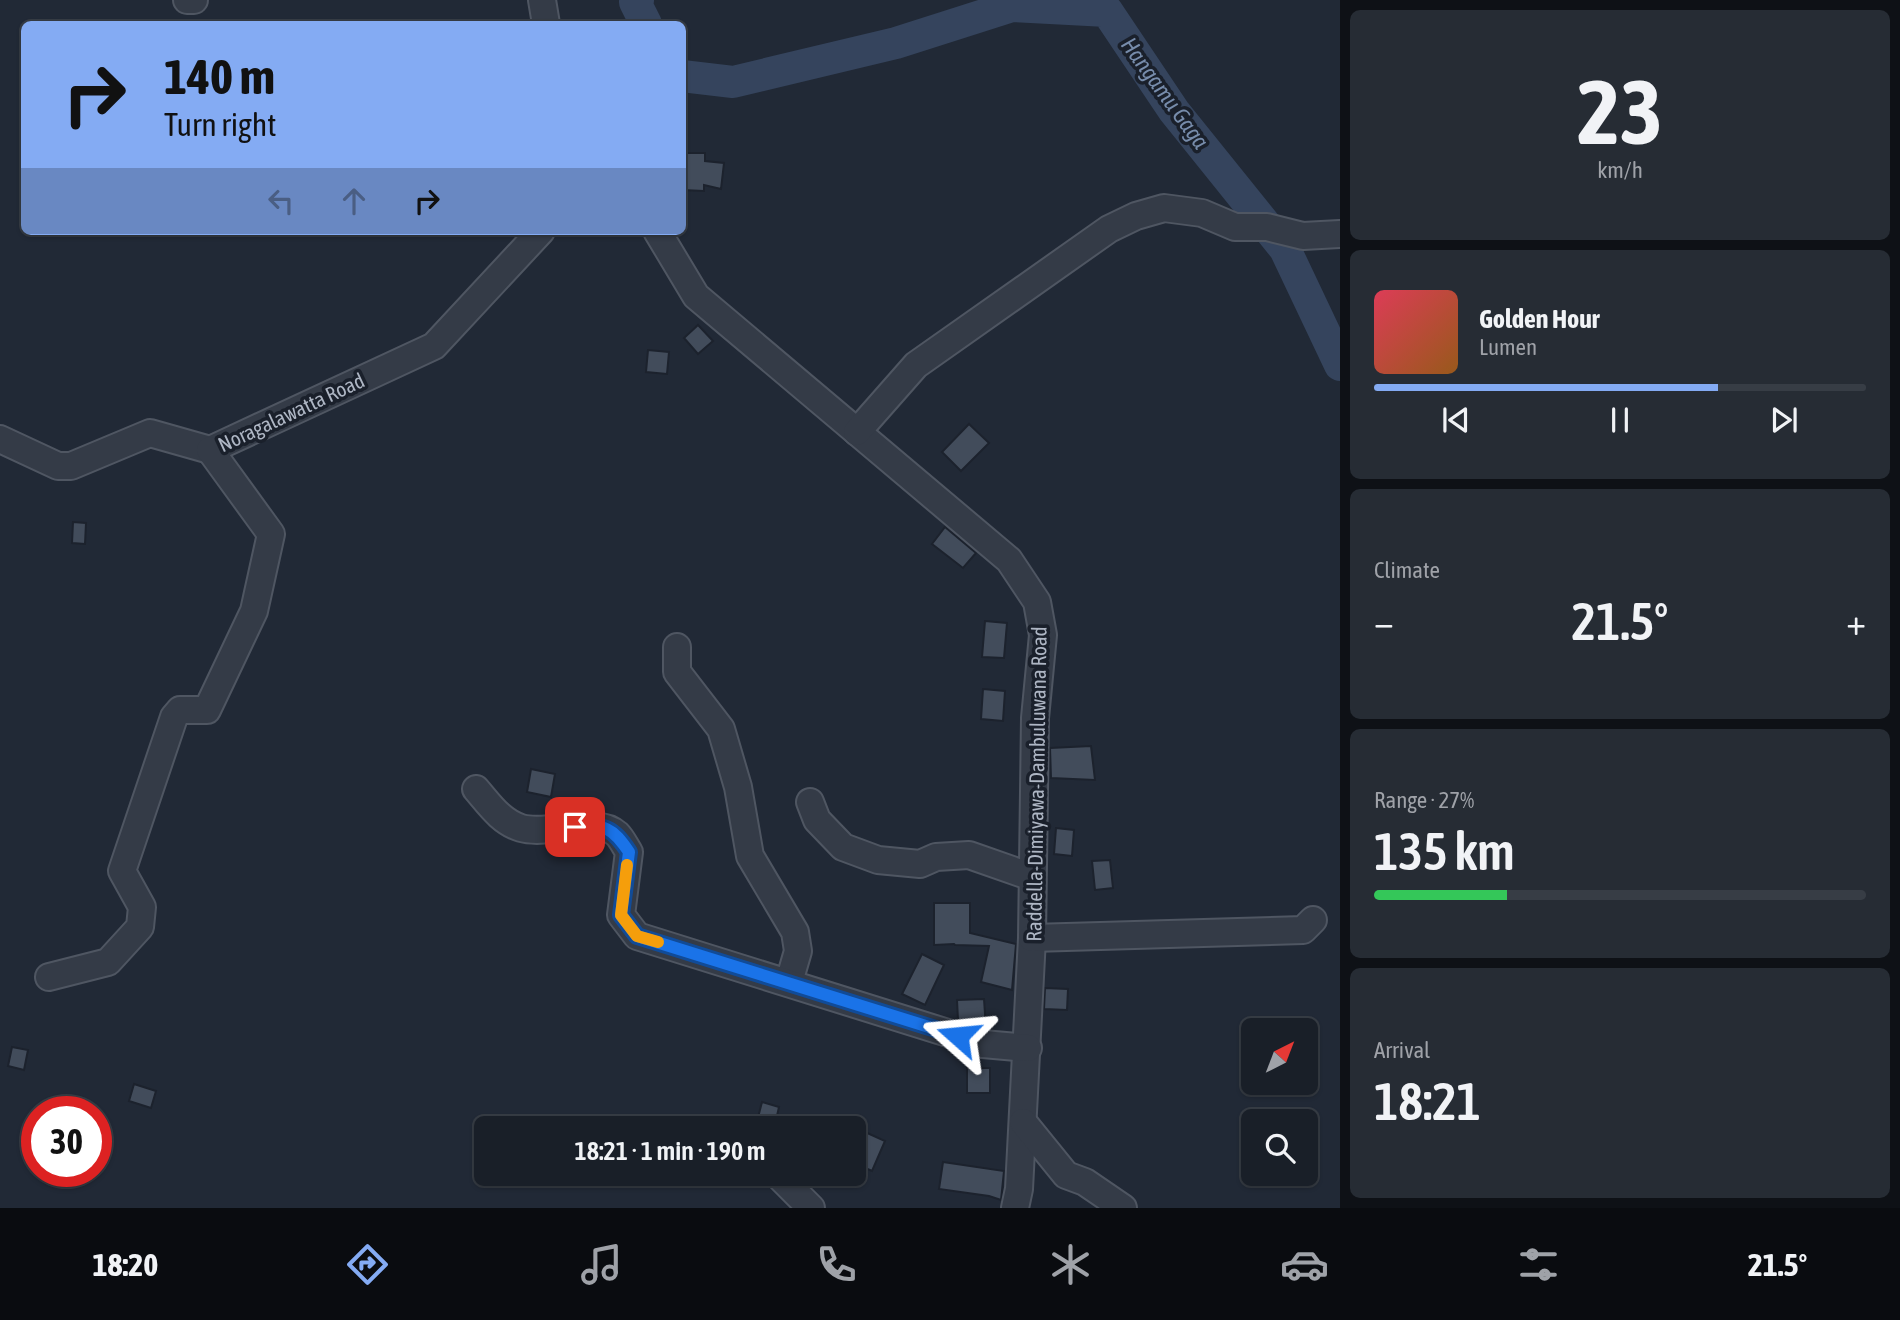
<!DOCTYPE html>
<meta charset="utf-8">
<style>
body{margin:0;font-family:"Asap Condensed",sans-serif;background:#262c34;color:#f1f3f6;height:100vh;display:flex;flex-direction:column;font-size:26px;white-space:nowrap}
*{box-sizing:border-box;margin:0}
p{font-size:23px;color:#9fa2a8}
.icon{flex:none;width:38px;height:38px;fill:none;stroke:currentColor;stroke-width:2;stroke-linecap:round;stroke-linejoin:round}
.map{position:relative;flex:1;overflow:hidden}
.side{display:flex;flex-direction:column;gap:10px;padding:10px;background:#0e1116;width:560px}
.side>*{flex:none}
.top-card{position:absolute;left:21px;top:21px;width:665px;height:214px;border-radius:10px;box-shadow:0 2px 5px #0004,0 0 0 2px #373d45;background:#84abf3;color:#111;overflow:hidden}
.needle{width:46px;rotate:42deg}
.controls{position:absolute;left:1241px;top:1018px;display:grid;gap:14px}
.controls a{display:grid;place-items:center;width:77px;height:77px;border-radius:10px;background:#191f28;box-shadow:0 2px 5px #0004,0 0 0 2px #373d45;font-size:35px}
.speed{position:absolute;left:21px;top:1096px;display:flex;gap:14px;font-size:35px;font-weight:700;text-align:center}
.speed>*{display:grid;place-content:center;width:91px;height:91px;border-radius:50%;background:#191f28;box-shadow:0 2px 5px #0004,0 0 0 2px #373d45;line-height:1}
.speed .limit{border:10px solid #d22;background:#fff;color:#111}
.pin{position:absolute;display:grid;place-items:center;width:60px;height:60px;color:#fff;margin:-30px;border-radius:14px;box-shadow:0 4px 10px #0006}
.me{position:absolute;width:77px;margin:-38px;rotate:288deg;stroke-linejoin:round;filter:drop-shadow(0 0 5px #0008)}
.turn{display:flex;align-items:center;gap:24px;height:147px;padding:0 28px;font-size:32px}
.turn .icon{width:91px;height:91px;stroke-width:2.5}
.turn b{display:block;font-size:49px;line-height:60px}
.lanes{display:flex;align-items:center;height:66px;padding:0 28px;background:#0003;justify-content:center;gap:35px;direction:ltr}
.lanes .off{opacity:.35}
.big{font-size:52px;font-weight:600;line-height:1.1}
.side .widget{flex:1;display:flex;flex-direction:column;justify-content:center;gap:10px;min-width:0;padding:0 24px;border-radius:10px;background:#262c34}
.side .dial{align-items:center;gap:0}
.dial b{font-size:91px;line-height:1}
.song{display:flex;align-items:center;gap:21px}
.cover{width:84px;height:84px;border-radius:10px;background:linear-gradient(135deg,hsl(350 70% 55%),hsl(30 70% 35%))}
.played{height:7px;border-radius:4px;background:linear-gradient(90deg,#84abf3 70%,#373d45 70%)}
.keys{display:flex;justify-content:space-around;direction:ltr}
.heat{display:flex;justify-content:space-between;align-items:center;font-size:38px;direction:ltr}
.charge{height:10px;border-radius:5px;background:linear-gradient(90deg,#34c759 27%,#373d45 0)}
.trip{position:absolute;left:474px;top:1116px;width:392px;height:70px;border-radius:10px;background:#191f28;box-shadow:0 2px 5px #0004,0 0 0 2px #373d45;font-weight:600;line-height:70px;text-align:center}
.tab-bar{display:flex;height:112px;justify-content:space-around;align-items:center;background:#0a0c10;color:#9fa2a8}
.tab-bar .icon{width:49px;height:49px}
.tab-bar .current{color:#84abf3}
.tab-bar b{font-size:32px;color:#f1f3f6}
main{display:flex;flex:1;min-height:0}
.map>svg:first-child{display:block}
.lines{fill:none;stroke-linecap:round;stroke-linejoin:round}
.river{stroke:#35445d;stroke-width:32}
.building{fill:#424c5b;stroke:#1c222d;stroke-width:2}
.minor-casing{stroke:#4f5662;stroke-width:30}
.minor{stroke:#343b47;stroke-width:26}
.route-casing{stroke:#114b97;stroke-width:18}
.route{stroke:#1a73e8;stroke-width:12}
.slow{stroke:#f59e0b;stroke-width:12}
.labels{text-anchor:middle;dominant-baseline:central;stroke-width:7;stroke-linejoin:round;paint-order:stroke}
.street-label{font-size:21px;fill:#aeb6c4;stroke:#1a202b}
.water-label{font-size:23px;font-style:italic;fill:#778cab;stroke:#1a202b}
</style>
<main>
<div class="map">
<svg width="1340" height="1208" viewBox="0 0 1340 1208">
<rect width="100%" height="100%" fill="#212936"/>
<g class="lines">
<g class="river">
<polyline points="638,0 635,2 646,24"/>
<polyline points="682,76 733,82 896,43 1012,6 1107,11 1174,111 1285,249 1340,365"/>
</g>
</g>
<g class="building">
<polygon points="682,153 705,153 705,161 724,163 721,189 704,185 704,191 682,190"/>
<polygon points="698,325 713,341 698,354 684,338"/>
<polygon points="648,350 669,352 667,374 646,372"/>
<polygon points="969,424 989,443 961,471 942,452"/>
<polygon points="73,522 86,523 85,544 72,543"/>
<polygon points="945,527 976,553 963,568 932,544"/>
<polygon points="985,621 1007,623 1004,658 982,657"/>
<polygon points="983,689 1005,691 1003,721 981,719"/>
<polygon points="1091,746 1095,780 1051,778 1050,748"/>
<polygon points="531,769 555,774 551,797 527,792"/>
<polygon points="1056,828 1074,830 1072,856 1054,854"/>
<polygon points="1110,860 1113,888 1095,890 1092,861"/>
<polygon points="934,903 970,903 970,933 1016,944 1012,990 981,982 989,946 955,945 954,944 934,945"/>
<polygon points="922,954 944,965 925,1005 902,994"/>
<polygon points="1045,988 1068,989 1067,1010 1044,1009"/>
<polygon points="984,999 986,1028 958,1020 957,1000"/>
<polygon points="12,1047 28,1050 24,1070 8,1066"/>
<rect x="967" y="1068" width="23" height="25"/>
<polygon points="134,1084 156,1091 151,1108 129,1101"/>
<polygon points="762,1102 779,1107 774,1129 755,1129"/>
<polygon points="854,1127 885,1141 872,1171 854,1163"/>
<polygon points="943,1162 1004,1171 1001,1200 989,1196 939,1189"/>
</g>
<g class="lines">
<g class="minor-casing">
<g id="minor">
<polyline points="187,0 194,0"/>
<polyline points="542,0 546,24"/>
<polyline points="657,231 696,296 1009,560 1037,602 1043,635 1035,718 1032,938 1019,1189 1015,1208"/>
<polyline points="857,432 916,365 1109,229 1136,216 1164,208 1202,213 1235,227 1267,227 1303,236 1340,234"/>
<polyline points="0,439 58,466 71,466 150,433 210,450 434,346 541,231"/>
<polyline points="677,647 677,672 721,729 738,787 750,856 795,932 798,951 789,982"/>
<path d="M476,789C489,804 501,822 521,828C548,836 596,815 617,834C622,839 625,846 629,852L621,915L637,936L983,1044L1028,1048"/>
<polyline points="810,802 817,820 843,847 878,860 920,864 936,857 969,855 1032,877"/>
<polyline points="1032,938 1303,930 1313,920"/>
<polyline points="49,977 108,962 140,927 142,907 122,871 174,717 180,710 207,710 254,611 271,534 210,450"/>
<polyline points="1023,1122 1066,1175 1085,1182 1123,1208"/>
<polyline points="780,1177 811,1208"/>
</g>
</g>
<use href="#minor" class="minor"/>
</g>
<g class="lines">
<g class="route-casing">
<path id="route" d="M575,827C606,825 612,827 629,852L621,915L637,936L958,1036"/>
</g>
<use href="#route" class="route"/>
<polyline class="slow" points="627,865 621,915 637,936 658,942"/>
</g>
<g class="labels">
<g class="street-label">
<text transform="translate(291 412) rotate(-25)">Noragalawatta Road</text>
<text transform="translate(1036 784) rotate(-89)">Raddella-Dimiyawa-Dambuluwana Road</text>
</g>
<g class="water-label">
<text transform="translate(1165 93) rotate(54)">Hangamu Gaga</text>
</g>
</g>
</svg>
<div class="controls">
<a><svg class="needle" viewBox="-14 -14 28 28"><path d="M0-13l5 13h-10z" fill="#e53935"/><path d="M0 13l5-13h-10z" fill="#9fa2a8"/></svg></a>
<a><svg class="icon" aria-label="search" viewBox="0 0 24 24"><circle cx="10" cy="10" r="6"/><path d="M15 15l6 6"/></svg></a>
</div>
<div class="speed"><div class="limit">30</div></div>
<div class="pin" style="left:575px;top:827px;background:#d93025"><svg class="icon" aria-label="arrive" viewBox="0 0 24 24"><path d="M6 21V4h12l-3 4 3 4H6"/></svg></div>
<svg class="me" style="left:958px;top:1036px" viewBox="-20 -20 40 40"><path d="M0-17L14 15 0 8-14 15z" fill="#1a73e8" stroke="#fff" stroke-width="4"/></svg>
<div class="trip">18:21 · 1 min · 190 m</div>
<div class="top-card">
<div class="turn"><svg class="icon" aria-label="right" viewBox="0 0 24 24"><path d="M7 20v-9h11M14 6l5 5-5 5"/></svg><div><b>140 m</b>Turn right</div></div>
<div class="lanes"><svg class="icon off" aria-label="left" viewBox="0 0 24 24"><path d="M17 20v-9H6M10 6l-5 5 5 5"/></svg><svg class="icon off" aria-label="ahead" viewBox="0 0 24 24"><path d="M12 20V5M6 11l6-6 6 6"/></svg><svg class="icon" aria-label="right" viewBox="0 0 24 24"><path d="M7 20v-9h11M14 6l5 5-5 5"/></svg></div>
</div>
</div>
<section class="side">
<div class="widget dial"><b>23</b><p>km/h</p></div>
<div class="widget">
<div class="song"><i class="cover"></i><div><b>Golden Hour</b><p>Lumen</p></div></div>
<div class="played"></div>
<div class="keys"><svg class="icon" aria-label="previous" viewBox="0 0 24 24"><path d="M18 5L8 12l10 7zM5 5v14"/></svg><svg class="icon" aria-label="pause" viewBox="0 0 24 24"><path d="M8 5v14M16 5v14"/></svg><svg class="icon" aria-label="next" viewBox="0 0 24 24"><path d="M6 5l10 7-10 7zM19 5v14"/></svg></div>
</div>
<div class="widget"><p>Climate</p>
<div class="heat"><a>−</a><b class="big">21.5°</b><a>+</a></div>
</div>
<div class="widget"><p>Range · 27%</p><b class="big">135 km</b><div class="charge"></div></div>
<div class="widget"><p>Arrival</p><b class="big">18:21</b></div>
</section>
</main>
<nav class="tab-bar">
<b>18:20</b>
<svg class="icon current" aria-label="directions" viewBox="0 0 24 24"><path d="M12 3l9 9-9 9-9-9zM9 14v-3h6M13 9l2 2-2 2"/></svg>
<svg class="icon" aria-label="music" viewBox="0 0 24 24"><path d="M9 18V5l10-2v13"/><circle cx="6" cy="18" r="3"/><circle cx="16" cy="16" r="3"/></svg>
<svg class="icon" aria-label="phone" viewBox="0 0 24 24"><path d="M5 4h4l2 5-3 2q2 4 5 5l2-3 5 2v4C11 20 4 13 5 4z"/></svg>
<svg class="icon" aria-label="climate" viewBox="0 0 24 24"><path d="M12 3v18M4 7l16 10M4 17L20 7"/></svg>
<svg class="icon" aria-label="car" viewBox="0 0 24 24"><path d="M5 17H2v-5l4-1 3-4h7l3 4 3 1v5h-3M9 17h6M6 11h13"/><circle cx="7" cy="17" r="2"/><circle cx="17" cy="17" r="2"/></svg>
<svg class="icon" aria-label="filters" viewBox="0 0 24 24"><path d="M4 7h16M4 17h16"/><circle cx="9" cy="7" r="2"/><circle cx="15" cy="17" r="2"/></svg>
<b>21.5°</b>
</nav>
